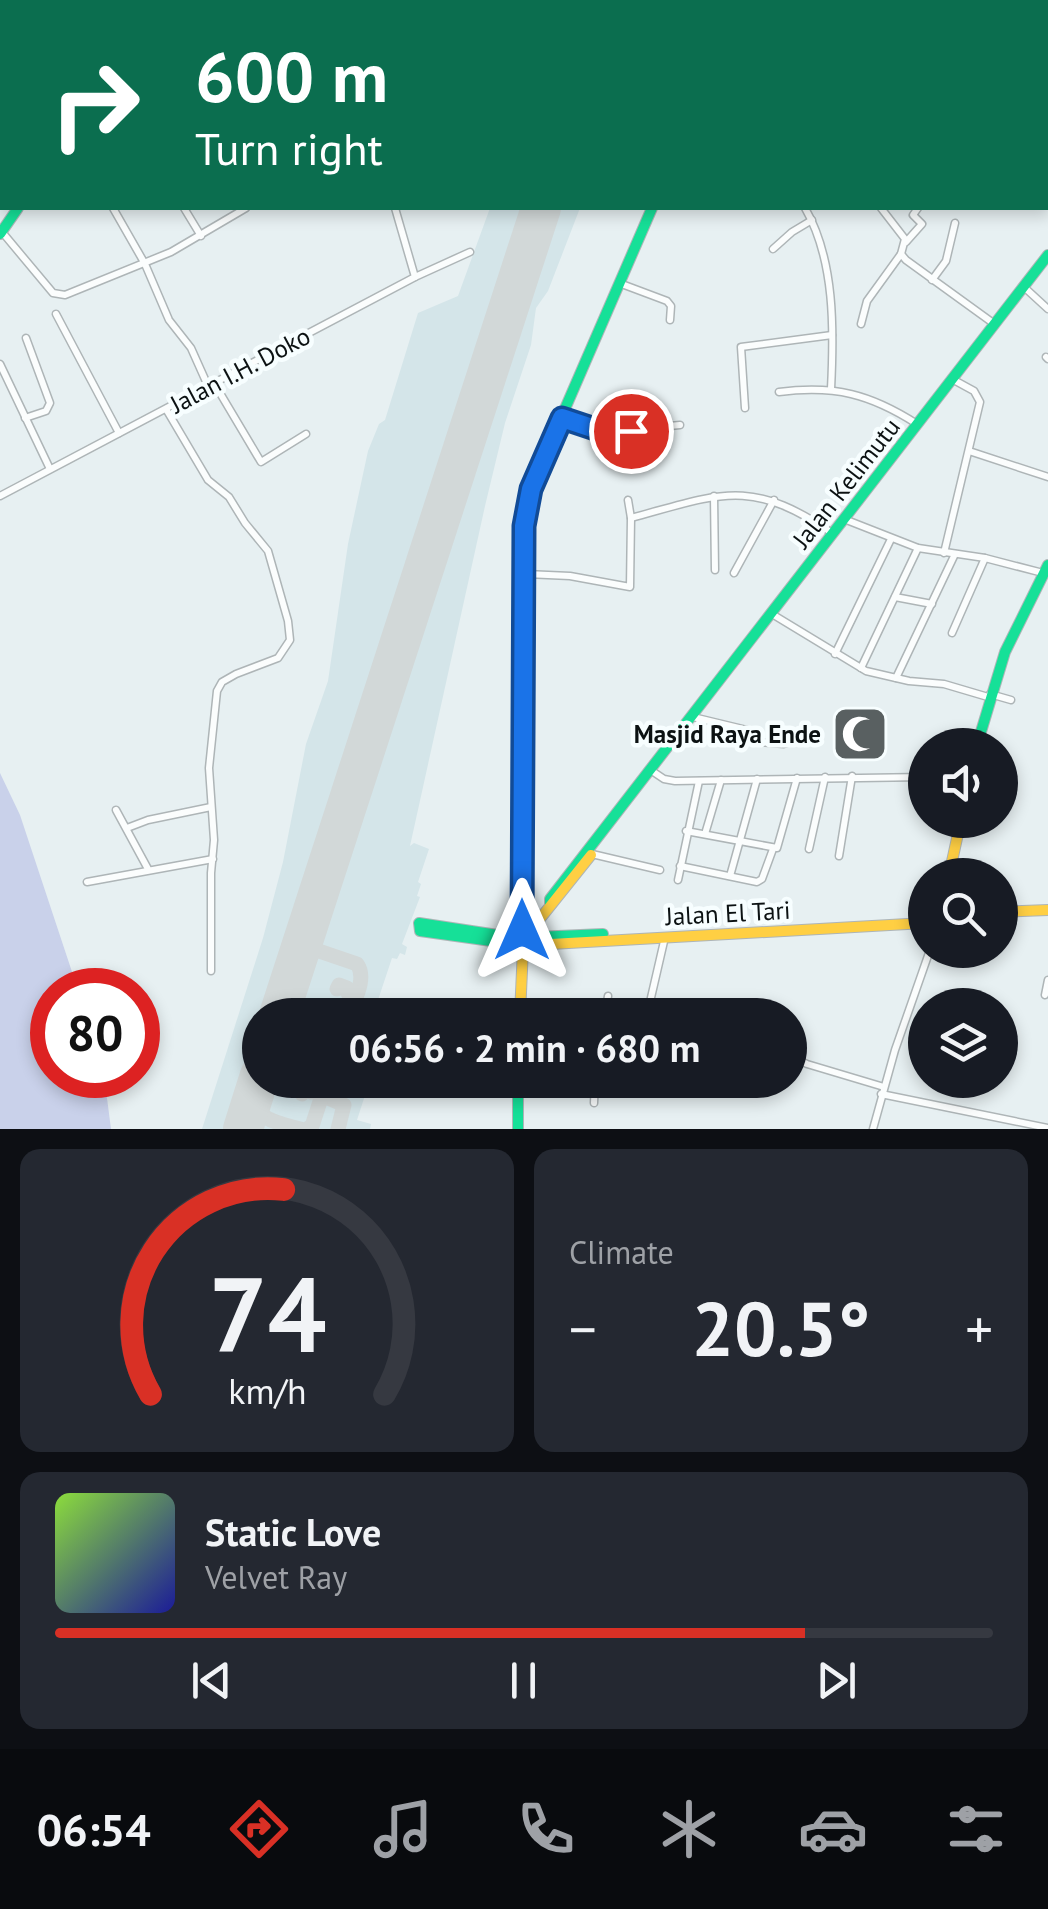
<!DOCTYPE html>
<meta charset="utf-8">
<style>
body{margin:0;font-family:"PT Sans",sans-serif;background:#242831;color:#f1f3f6;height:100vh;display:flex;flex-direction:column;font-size:38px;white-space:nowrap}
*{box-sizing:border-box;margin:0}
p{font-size:32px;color:#9ea1a6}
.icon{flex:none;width:55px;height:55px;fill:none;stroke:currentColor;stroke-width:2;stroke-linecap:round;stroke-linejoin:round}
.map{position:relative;height:1129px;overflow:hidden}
.sheet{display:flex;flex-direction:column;gap:20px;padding:20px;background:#0d0f14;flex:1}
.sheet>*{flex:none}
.banner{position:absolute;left:0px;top:0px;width:1050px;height:210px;box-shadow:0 5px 15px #0003;background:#0b6e4f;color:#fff;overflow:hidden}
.controls{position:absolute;left:908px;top:728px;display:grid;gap:20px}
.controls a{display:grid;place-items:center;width:110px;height:110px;border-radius:50%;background:#171b24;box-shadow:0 5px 15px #0003;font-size:50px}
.speed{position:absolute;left:30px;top:968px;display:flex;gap:20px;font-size:50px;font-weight:700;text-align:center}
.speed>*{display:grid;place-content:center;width:130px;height:130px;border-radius:50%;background:#171b24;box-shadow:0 5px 15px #0003;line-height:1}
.speed .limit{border:15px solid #d22;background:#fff;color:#111}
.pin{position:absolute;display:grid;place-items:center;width:85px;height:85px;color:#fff;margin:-42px;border:5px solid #fff;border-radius:50%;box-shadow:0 2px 10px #0007}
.me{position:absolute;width:110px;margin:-55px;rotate:0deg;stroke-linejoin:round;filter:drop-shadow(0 0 8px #0008)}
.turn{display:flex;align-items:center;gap:35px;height:210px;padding:0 30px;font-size:45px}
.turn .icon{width:130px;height:130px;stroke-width:2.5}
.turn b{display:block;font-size:70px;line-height:85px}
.big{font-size:75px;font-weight:600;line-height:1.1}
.sheet .card{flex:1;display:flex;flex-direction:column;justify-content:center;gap:15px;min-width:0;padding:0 35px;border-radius:20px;background:#242831}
.sheet .dial{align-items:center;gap:0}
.dial svg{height:260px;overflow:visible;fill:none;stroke:#363941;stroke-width:7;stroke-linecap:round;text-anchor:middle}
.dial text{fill:#f1f3f6;stroke:none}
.song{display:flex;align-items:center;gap:30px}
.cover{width:120px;height:120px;border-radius:15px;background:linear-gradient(135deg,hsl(90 70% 55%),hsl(240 70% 35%))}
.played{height:10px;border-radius:5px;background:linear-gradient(90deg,#d93025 80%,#363941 80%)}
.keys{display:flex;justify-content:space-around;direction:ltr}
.heat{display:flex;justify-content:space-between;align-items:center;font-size:55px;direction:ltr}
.sheet .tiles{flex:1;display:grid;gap:20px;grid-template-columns:1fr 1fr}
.card:last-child{grid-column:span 2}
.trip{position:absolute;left:242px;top:998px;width:565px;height:100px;border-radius:50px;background:#171b24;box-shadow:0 5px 15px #0003;font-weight:600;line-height:100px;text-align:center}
.dock{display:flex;height:160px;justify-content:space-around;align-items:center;background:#090b0e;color:#9ea1a6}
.dock .icon{width:70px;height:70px}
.dock .current{color:#d93025}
.dock b{font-size:45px;color:#f1f3f6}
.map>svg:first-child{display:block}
.built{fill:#d4e5e9}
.water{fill:#c9d1ea}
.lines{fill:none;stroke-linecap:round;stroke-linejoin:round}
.taxiway{stroke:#d2d8d8;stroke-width:15}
.runway{stroke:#d2d8d8;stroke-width:40}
.street-casing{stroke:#aeb5b7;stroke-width:9}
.fast-casing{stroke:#aeb5b7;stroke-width:12}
.slow-casing{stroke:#aeb5b7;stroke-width:12}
.street{stroke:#fbfdfd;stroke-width:6}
.fast{stroke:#16e098;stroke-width:10}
.slow{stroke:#ffcf43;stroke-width:10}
.route-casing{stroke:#114b97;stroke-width:25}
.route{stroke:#1a73e8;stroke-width:18}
.labels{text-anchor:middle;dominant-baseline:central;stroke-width:9;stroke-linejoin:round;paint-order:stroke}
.street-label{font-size:25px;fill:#0c1213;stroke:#f7feff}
.poi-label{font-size:25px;font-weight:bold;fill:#0c1213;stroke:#f7feff;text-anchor:end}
</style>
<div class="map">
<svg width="1048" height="1129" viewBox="0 0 1048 1129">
<rect width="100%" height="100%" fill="#e7f0f2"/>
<polygon class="built" points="490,208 580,208 548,291 536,308 531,345 505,423 485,506 410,846 414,843 429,849 418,882 421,884 417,896 420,897 402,944 407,947 405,955 400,953 397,959 392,958 373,1015 260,1015 260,1080 370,1080 357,1120 371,1124 370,1129 202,1129 263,938 283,862 306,744 328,681 348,544 368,451 379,424 385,420 418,313 458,296"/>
<polygon class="water" points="0,773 20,815 78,990 52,990 52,1075 104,1075 111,1129 0,1129"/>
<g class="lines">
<g class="taxiway">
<polyline points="589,2 590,0"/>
<path d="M307,930V941L316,950L357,964C367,978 355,999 349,1015"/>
<polyline points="337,989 339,985 347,988 348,993 357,993"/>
<polyline points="324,1089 328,1098 344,1105 338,1129"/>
<polyline points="302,1094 303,1089 311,1092 316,1089 323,1094"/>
<path d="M253,1097C256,1121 280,1123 300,1129"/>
<polyline points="244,1125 264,1117"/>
<polyline points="307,1129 312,1126 327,1080"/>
</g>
<g class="runway">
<polyline points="607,2 608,0"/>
<polyline points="279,1015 541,208"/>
<polyline points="243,1129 260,1075"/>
</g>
<g class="street-casing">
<g id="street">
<polyline points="279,0 280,2"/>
<polyline points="397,0 400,2"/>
<polyline points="508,0 508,2"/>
<polyline points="969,0 970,2"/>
<polyline points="355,2 357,0"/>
<polyline points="920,2 920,0"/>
<polyline points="113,208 145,264 169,320 191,348 208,386"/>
<polyline points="184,208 201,236"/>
<path d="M805,208C835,260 834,330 831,389"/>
<polyline points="881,208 905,239 901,254 906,260 993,323"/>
<polyline points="2,232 53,293 65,295 171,252 246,208"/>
<polyline points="906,242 922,224 913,215 918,208"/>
<polyline points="773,249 792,232 812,220"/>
<polyline points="415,277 470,252"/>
<polyline points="932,280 946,261 955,223"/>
<polyline points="619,283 667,301 671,306 670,320"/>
<polyline points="1024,287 1048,309"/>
<polyline points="56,314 119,433"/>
<polyline points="861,324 867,301 901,254"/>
<polyline points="1046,357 1048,359"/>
<polyline points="0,364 50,469"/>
<polyline points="214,383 261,462 306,434"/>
<path d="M779,392C835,385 870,394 917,424"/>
<polyline points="745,408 741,347 832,335"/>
<polyline points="166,409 208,480 229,497 245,523 268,551 288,621 290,640 278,658 236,674 222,682 217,691 209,768 214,840 211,873 211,971"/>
<polyline points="25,418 46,411 50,403 26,338"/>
<polyline points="563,419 604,432 680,425"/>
<polyline points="969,451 1048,477"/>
<polyline points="0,496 415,277 395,208"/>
<polyline points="714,496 715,570"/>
<path d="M631,518C720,494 750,477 832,533"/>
<polyline points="844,519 918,548 985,558 1043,573"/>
<polyline points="944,553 980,402 974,391 952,379"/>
<polyline points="734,573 774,500"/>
<polyline points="526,574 570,576 630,587 631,518 628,500"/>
<polyline points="895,597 932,604"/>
<polyline points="772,614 866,671 909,681 944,684 988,697"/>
<polyline points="952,633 985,558"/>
<polyline points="835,654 891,539"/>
<polyline points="861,668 918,548"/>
<polyline points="896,678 955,554"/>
<polyline points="990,694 1011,700"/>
<polyline points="693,717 747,730 759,742 784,744 806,734"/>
<polyline points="649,769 664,779 675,781 925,777"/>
<polyline points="116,810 148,869"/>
<polyline points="127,828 148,820 211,807"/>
<polyline points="686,831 777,848 797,778"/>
<polyline points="705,834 721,780"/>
<polyline points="809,849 825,777"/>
<polyline points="592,854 660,870"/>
<polyline points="839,856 852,776"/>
<polyline points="680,866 757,882 762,879 773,849"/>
<polyline points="730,876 757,779"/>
<polyline points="678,880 699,781"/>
<polyline points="87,882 213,859"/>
<polyline points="1045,995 1048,980"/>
<polyline points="605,1015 608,996"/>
<polyline points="647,1015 665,937"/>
<polyline points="790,1056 807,1064 884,1087"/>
<polyline points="881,1094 1048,1128"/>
<polyline points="594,1103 595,1080"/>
<polyline points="873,1129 895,1050 930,950"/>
</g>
</g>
<g class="fast-casing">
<g id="fast">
<polyline points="83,2 84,0"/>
<polyline points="768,2 769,0"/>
<polyline points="0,234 18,208"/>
<polyline points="525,628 526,513 535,478 652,208"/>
<polyline points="977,745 1005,652 1048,565"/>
<polyline points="550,905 550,899 1048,255"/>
<polyline points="536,937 603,934"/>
<polyline points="517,938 419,923 420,931 519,945"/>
<polyline points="518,1080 518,1129"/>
</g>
</g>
<g class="slow-casing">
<g id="slow">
<polyline points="949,875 961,820"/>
<polyline points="1000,912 1048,910"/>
<polyline points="522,930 525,628"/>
<polyline points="531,930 591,855"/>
<polyline points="533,945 925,923"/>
<polyline points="520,1015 523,948 517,938 522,930 531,930 535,934 535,943 523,948"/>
</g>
</g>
<use href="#street" class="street"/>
<use href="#fast" class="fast"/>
<use href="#slow" class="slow"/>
</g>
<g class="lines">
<g class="route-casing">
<polyline id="route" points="522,930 524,526 531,489 562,418 604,432 631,431"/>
</g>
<use href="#route" class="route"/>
</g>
<defs>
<g id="mosque-square" transform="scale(2.875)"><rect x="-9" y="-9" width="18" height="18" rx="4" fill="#596061" stroke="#f7feff"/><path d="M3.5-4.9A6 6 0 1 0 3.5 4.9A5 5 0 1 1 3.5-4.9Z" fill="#fff"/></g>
</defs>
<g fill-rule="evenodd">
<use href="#mosque-square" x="860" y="734"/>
</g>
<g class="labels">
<g class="street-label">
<text transform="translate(240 370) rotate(-28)">Jalan I.H. Doko</text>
<text transform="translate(846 483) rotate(-52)">Jalan Kelimutu</text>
<text transform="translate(728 913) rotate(-3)">Jalan El Tari</text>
</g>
<g class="poi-label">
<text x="821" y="734">Masjid Raya Ende</text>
</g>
</g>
</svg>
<div class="controls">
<a><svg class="icon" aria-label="sound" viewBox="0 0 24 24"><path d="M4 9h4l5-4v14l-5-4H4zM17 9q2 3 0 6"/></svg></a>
<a><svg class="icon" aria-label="search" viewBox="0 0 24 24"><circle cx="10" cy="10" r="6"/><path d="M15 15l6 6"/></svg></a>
<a><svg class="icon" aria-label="layers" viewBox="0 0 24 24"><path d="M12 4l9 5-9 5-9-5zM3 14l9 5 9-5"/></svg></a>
</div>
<div class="speed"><div class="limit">80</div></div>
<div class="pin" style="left:631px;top:431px;background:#d93025"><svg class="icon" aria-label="arrive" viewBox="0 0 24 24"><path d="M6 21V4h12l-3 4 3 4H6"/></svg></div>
<svg class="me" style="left:522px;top:930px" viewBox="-20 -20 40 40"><path d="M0-17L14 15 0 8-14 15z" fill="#1a73e8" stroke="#fff" stroke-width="4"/></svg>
<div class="trip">06:56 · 2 min · 680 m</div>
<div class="banner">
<div class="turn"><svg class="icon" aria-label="right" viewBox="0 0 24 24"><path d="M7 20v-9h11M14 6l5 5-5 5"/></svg><div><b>600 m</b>Turn right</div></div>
</div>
</div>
<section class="sheet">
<div class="tiles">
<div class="card dial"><svg viewBox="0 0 100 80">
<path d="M14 69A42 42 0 1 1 86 69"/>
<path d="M14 69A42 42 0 0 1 55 6" stroke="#d93025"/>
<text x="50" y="56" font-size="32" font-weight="700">74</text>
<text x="50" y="72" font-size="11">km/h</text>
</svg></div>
<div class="card"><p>Climate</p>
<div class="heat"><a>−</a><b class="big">20.5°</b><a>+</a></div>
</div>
<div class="card">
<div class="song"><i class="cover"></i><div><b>Static Love</b><p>Velvet Ray</p></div></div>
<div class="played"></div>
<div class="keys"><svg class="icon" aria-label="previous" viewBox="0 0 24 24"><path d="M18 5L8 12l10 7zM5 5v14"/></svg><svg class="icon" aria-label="pause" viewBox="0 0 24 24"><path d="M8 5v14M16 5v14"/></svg><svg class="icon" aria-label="next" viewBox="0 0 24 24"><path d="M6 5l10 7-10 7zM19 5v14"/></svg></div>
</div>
</div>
</section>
<nav class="dock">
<b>06:54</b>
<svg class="icon current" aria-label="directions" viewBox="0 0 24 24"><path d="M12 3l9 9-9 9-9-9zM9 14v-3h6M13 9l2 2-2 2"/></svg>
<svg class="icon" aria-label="music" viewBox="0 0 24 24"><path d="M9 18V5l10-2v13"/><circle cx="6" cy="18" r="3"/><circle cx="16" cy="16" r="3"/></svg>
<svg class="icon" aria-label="phone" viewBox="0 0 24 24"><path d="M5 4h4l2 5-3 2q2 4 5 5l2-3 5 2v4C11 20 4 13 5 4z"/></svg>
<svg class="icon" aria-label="climate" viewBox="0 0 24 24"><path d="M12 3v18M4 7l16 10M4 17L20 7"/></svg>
<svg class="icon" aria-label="car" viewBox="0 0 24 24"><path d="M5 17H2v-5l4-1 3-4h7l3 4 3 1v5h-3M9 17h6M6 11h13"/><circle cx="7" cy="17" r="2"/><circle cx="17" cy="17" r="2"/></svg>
<svg class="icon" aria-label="filters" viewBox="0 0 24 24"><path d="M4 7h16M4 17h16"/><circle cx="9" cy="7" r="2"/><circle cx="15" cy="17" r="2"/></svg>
</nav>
